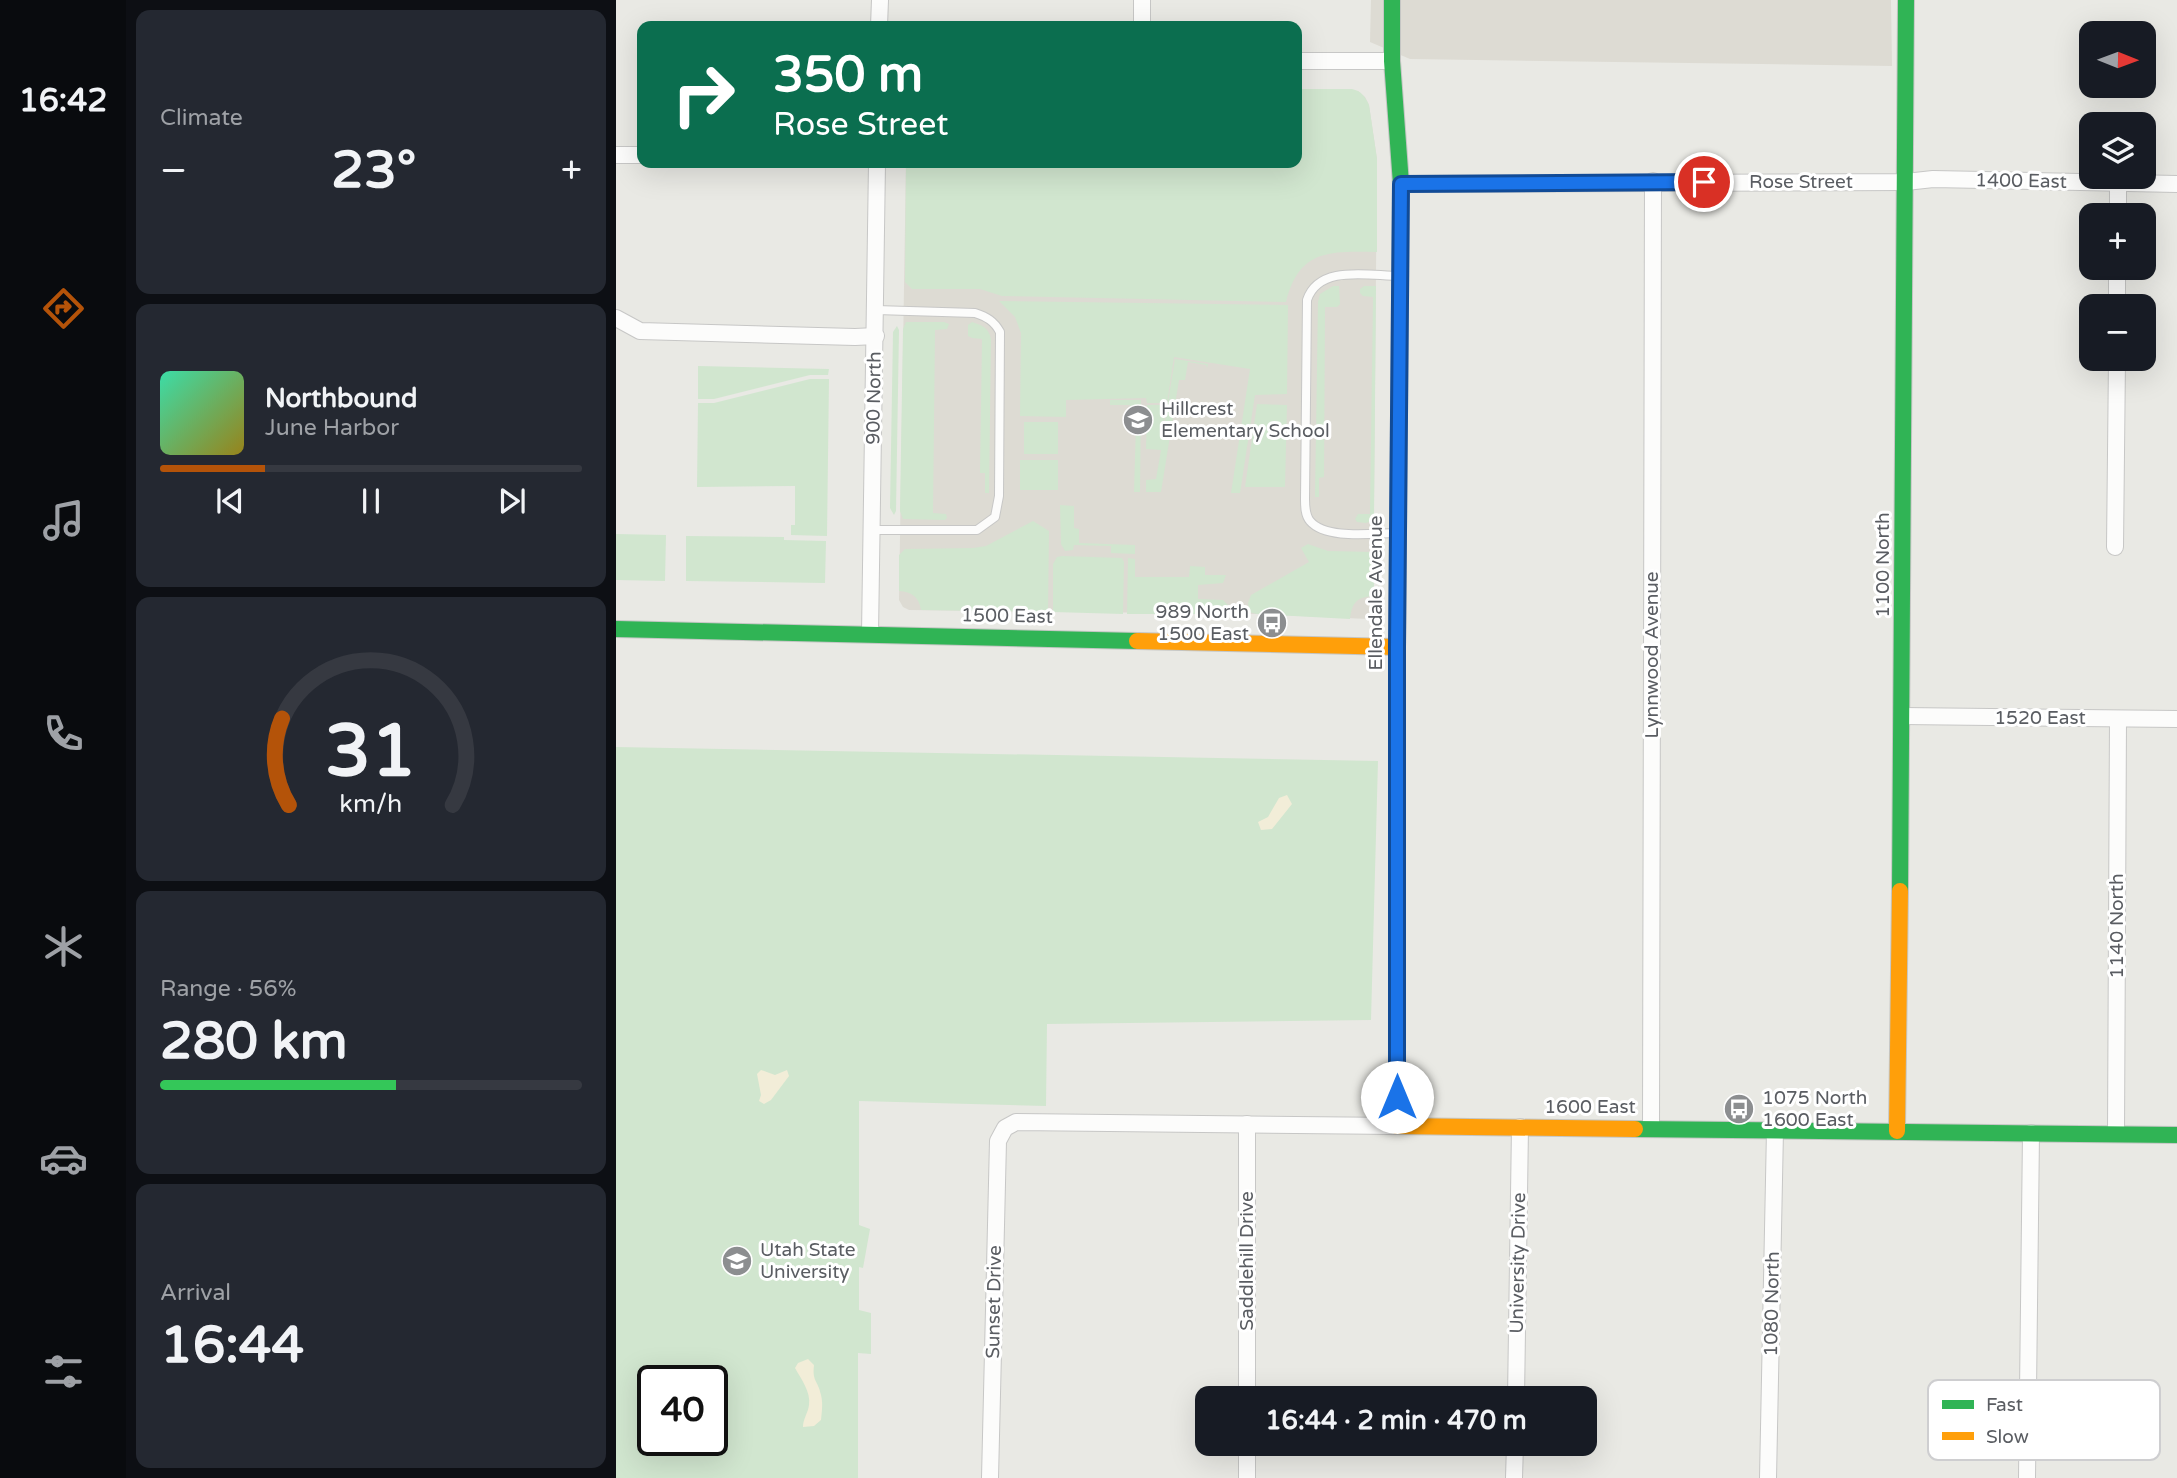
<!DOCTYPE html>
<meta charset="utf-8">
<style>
body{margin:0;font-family:"Varela Round",sans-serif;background:#242831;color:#f1f3f6;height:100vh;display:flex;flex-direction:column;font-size:26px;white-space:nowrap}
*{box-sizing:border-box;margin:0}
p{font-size:23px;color:#9ea1a6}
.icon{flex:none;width:38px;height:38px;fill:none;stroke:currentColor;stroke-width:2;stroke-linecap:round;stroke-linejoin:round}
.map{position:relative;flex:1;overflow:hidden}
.details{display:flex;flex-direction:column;gap:10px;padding:10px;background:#0d0f14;width:490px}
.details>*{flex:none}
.guide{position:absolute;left:21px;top:21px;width:665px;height:147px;border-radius:14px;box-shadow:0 7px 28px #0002;background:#0b6e4f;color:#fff;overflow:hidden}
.needle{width:46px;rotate:91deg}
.tools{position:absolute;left:1463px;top:21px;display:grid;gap:14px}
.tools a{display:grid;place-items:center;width:77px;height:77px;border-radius:14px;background:#171b24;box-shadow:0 7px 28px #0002;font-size:35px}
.speed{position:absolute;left:21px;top:1365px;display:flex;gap:14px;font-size:35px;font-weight:700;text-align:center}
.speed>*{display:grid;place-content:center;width:91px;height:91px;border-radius:50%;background:#171b24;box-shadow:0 7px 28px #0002;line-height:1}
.speed .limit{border:4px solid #111;border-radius:10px;background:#fff;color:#111}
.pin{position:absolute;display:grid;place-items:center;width:60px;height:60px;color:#fff;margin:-30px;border:4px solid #fff;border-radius:50%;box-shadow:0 2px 7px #0007}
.me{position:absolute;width:77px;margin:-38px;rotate:0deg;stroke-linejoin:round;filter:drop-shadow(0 0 5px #0008)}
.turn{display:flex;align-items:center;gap:24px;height:147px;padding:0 21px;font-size:32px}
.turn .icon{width:91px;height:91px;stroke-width:2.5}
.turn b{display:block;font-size:49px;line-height:60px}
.big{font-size:52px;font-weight:700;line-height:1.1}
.details .widget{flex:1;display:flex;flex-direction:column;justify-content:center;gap:10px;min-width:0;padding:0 24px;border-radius:14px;background:#242831}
.details .dial{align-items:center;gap:0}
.dial svg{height:182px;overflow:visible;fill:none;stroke:#363941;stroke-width:7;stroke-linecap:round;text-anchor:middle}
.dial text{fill:#f1f3f6;stroke:none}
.song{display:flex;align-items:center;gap:21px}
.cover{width:84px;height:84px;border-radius:10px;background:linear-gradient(135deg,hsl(160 70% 55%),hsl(50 70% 35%))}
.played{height:7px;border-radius:4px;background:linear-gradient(90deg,#b45309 25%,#363941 25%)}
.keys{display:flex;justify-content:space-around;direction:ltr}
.heat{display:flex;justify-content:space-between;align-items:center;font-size:38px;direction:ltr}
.charge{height:10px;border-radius:5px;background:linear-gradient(90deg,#34c759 56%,#363941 0)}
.trip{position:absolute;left:579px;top:1386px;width:402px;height:70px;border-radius:14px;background:#171b24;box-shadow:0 7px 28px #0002;font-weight:700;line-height:70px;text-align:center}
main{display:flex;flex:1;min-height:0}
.tabs{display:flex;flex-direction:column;width:126px;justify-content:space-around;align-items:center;background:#090b0e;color:#9ea1a6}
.tabs .icon{width:49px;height:49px}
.tabs .selected{color:#b45309}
.tabs b{font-size:32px;color:#f1f3f6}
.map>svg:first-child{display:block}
.education{fill:#dddbd3}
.green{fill:#d1e6cf;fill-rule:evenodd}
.sand{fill:#f2edd8}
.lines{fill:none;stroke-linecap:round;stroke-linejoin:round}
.lane-casing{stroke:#c7c7c6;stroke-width:10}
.street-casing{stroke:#c7c7c6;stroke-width:18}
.fast-casing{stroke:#c5c6c4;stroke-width:18}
.slow-casing{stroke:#c5c6c4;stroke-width:18}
.lane{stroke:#fcfcfb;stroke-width:8}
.street{stroke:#fcfcfb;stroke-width:16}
.fast{stroke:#30b455;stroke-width:16}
.slow{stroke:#ff9f0a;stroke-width:16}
.route-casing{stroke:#114b97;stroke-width:18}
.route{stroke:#1a73e8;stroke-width:12}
.labels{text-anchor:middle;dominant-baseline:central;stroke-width:6;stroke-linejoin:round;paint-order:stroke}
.street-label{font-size:19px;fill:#5a5d62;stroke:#fff}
.poi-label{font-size:19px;fill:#5a5d62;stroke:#fff;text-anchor:start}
.key{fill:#fff;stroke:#ceced0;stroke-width:2}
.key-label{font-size:19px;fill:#5a5d62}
</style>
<main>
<nav class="tabs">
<b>16:42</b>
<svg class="icon selected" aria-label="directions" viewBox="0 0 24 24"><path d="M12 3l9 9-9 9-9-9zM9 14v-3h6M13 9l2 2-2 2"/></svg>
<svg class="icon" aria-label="music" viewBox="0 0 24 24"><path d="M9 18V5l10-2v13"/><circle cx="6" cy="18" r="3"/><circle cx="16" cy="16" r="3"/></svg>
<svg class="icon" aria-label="phone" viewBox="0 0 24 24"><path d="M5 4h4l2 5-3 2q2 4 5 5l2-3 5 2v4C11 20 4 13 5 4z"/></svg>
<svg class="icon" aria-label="climate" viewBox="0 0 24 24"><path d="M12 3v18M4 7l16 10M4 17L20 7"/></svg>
<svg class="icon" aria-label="car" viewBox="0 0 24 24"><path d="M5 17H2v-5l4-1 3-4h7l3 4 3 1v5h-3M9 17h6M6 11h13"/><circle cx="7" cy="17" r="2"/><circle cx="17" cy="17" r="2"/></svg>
<svg class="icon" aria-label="filters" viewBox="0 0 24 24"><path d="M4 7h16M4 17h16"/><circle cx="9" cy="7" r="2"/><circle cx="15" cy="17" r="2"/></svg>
</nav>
<section class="details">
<div class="widget"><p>Climate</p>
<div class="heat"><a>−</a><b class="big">23°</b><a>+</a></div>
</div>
<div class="widget">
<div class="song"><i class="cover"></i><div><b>Northbound</b><p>June Harbor</p></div></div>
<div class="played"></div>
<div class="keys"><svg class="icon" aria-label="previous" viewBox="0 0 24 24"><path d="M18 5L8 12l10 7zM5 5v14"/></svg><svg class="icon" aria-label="pause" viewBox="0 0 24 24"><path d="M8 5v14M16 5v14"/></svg><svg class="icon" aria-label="next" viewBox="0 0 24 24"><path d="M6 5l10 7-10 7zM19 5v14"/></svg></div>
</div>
<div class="widget dial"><svg viewBox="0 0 100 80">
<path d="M14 69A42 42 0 1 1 86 69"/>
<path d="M14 69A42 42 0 0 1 11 31" stroke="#b45309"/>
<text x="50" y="56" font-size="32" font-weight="700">31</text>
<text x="50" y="72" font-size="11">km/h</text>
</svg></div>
<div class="widget"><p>Range · 56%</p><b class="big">280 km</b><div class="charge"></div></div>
<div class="widget"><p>Arrival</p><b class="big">16:44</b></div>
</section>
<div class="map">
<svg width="1561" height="1478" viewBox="0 0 1561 1478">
<rect width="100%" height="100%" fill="#e9e9e4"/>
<g class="education">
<polygon points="755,0 1275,0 1276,66 794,59 754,42"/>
<polygon points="681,89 742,91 749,97 753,105 761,159 757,616 752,619 641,614 293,610 287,607 283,600 290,163 681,163"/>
</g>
<g class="green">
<path d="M681,89H736C745,91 749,96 753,105L761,159V252C714,251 683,249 670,302L386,296L364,289H296L289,282L290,163H681Z"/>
<polygon points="717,286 723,286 724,304 721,307 709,307 708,477 703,478 703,497 699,497 702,302 704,294"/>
<polygon points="748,286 760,286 758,520 750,523 741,522 739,519 742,514 754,514 757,297 747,296 744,293 744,289"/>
<polygon points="383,301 672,305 671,394 639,395 624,493 615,493 634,369 558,357 551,403 531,403 530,398 450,400 450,417 404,416 405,333 399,317"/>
<polygon points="290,322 328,322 333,324 331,329 319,330 317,513 330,514 331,518 329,520 287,519 284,511 287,329"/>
<path d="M356,322C366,325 373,328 375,339L373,493H369V473H364L366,339L356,338L352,336V325Z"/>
<polygon points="281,326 283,330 280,511 278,515 274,508 277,332"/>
<polygon points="559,359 592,364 591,368 590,365 572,362 569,380 563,380 545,492 530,492 530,480 540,479 545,450 530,449 531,405 550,405 546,432 547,432"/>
<polygon points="82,366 213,369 212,375 194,375 98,399 82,399"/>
<polygon points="194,379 213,379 211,536 175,535 175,525 179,525 179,486 81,487 82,403 98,403"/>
<polygon points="494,400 525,400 524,492 518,492 520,424 514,423 514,405 494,405"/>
<polygon points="641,404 671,405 669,487 629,487"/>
<rect x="408" y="422" width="34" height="32"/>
<rect x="404" y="460" width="38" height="30"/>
<polygon points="444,505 458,506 458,528 463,529 463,543 519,545 519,554 495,553 495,546 458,545 457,550 449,551 445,544"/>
<path d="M417,521L433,531L432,612L305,610C303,597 296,592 283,591V555L289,549L357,548L370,546Z"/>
<polygon points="0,534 50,535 49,581 0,580"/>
<polygon points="70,536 168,537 168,540 210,541 209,583 70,581"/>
<path d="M692,544L712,551L758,552V596C741,597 736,602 734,619L641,614L633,612L632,603L635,595L693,562L685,548Z"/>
<polygon points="446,556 506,558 508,562 507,614 437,612 437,564 441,557"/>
<polygon points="512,558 519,559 519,577 573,577 574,566 589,567 589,575 610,575 607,583 582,585 582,599 607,600 612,605 612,612 604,614 511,614"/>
<path d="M0,747L762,761L755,1020L431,1024L430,1106L243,1101V1225L254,1229L247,1268L243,1267V1310L255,1313V1354L242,1353V1478H0ZM37,1381H96V1440H37Z"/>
</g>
<g class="sand">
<polygon points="671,795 676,804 656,829 645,830 642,822 652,817 663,798"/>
<polygon points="145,1070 159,1075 171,1070 173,1076 155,1100 148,1104 143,1101 145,1095 141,1074"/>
<path d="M192,1359L198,1365C196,1382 202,1380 205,1395C207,1403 206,1411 205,1420L198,1426L187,1427C187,1419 192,1413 193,1405C195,1392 185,1379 179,1368L182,1363Z"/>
</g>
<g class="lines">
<g class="lane-casing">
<g id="lane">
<path d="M256,530H361L379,517L383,496L384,332C378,321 371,317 359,313L260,310"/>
<path d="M781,533C757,533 710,540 694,521C689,515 689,506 689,499L691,300C703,264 753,276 784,276"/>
</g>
</g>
<g class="street-casing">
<g id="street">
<polyline points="526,0 526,26"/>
<polyline points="263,26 264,0"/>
<polyline points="681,61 776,61"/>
<polyline points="0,155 26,155"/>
<polyline points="785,184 1290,182 1317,179 1561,184"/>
<polyline points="1502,215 1502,184"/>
<polyline points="1501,306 1501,268"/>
<polyline points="0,318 24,331 239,337 260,336"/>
<polyline points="1499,547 1501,359"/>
<polyline points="254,634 261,163"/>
<polyline points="1287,716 1561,719"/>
<polyline points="631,1124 631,1398"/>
<polyline points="1035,1128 1037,181"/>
<polyline points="1500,1134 1502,719"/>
<polyline points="900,1398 904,1127"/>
<polyline points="631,1444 631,1478"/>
<polyline points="374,1478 382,1141 389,1128 400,1122 781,1126"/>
<polyline points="898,1478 899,1444"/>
<polyline points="1152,1478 1159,1130"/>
<polyline points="1411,1478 1415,1133"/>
</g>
</g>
<g class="fast-casing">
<g id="fast">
<polyline points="776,0 776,61 785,184 781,647 781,974"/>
<polyline points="0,629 521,641"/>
<polyline points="1284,891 1290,0"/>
<polyline points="1019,1129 1561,1135"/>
</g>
</g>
<g class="slow-casing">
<g id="slow">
<polyline points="521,641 781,647"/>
<polyline points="781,974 781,1126 1019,1129"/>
<polyline points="1281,1131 1284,891"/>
</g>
</g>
<use href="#lane" class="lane"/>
<use href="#street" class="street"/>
<use href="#fast" class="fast"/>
<use href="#slow" class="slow"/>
</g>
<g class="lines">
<g class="route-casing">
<polyline id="route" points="781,1097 781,647 785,184 1088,182"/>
</g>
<use href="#route" class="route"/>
</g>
<defs>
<g id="school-disc" transform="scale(1.575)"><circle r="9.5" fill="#8c8e90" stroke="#fff"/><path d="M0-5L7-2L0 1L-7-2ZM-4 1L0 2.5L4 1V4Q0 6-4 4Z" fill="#fff"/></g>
<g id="bus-disc" transform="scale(1.575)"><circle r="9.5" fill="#8c8e90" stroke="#fff"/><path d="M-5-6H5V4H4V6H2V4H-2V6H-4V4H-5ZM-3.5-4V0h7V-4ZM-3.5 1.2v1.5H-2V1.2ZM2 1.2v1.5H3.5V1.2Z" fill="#fff"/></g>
<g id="university-disc" transform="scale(1.575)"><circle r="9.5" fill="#8c8e90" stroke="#fff"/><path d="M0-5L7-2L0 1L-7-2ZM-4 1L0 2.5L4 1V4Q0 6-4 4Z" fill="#fff"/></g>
</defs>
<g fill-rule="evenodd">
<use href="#school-disc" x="522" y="420"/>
<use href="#bus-disc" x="656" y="623"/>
<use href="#bus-disc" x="1123" y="1109"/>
<use href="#university-disc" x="121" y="1261"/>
</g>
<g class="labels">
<g class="street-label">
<text transform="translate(1405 181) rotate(1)">1400 East</text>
<text x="1185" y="182">Rose Street</text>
<text transform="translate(258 398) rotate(-89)">900 North</text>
<text transform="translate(1267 565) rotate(-90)">1100 North</text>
<text transform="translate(760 593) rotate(-90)">Ellendale Avenue</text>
<text transform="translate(391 616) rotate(1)">1500 East</text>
<text transform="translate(1036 655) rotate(-90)">Lynnwood Avenue</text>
<text x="1424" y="718">1520 East</text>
<text transform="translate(1501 926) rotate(-90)">1140 North</text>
<text x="974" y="1107">1600 East</text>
<text transform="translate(631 1261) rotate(-90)">Saddlehill Drive</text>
<text transform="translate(902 1263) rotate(-89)">University Drive</text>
<text transform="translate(378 1302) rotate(-89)">Sunset Drive</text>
<text transform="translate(1156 1304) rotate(-89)">1080 North</text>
</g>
<g class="poi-label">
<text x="545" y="409">Hillcrest<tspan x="545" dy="22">Elementary School</tspan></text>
<text x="633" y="612" text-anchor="end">989 North<tspan x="633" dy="22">1500 East</tspan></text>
<text x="1146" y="1098">1075 North<tspan x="1146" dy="22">1600 East</tspan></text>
<text x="144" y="1250">Utah State<tspan x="144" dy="22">University</tspan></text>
</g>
</g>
<rect x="1312" y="1380" width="232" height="80" rx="10" class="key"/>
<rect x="1326" y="1400" width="32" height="9" fill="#30b455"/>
<rect x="1326" y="1432" width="32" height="8" fill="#ff9f0a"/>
<g class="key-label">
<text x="1370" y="1411">Fast</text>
<text x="1370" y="1443">Slow</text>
</g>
</svg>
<div class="tools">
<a><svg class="needle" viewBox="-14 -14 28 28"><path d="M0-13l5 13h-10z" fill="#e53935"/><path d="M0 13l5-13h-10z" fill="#9ea1a6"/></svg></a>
<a><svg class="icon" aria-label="layers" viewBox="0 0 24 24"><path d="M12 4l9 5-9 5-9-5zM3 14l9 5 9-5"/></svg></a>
<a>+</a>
<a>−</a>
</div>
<div class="speed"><div class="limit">40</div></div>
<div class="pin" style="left:1088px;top:182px;background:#d93025"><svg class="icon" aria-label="arrive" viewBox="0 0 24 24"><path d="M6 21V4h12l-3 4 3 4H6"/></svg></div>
<svg class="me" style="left:781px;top:1097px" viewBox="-20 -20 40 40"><circle r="19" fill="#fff"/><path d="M0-13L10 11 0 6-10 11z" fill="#1a73e8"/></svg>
<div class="trip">16:44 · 2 min · 470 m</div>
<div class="guide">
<div class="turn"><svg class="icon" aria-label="right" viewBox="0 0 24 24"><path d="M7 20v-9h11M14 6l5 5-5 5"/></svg><div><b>350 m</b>Rose Street</div></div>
</div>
</div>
</main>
